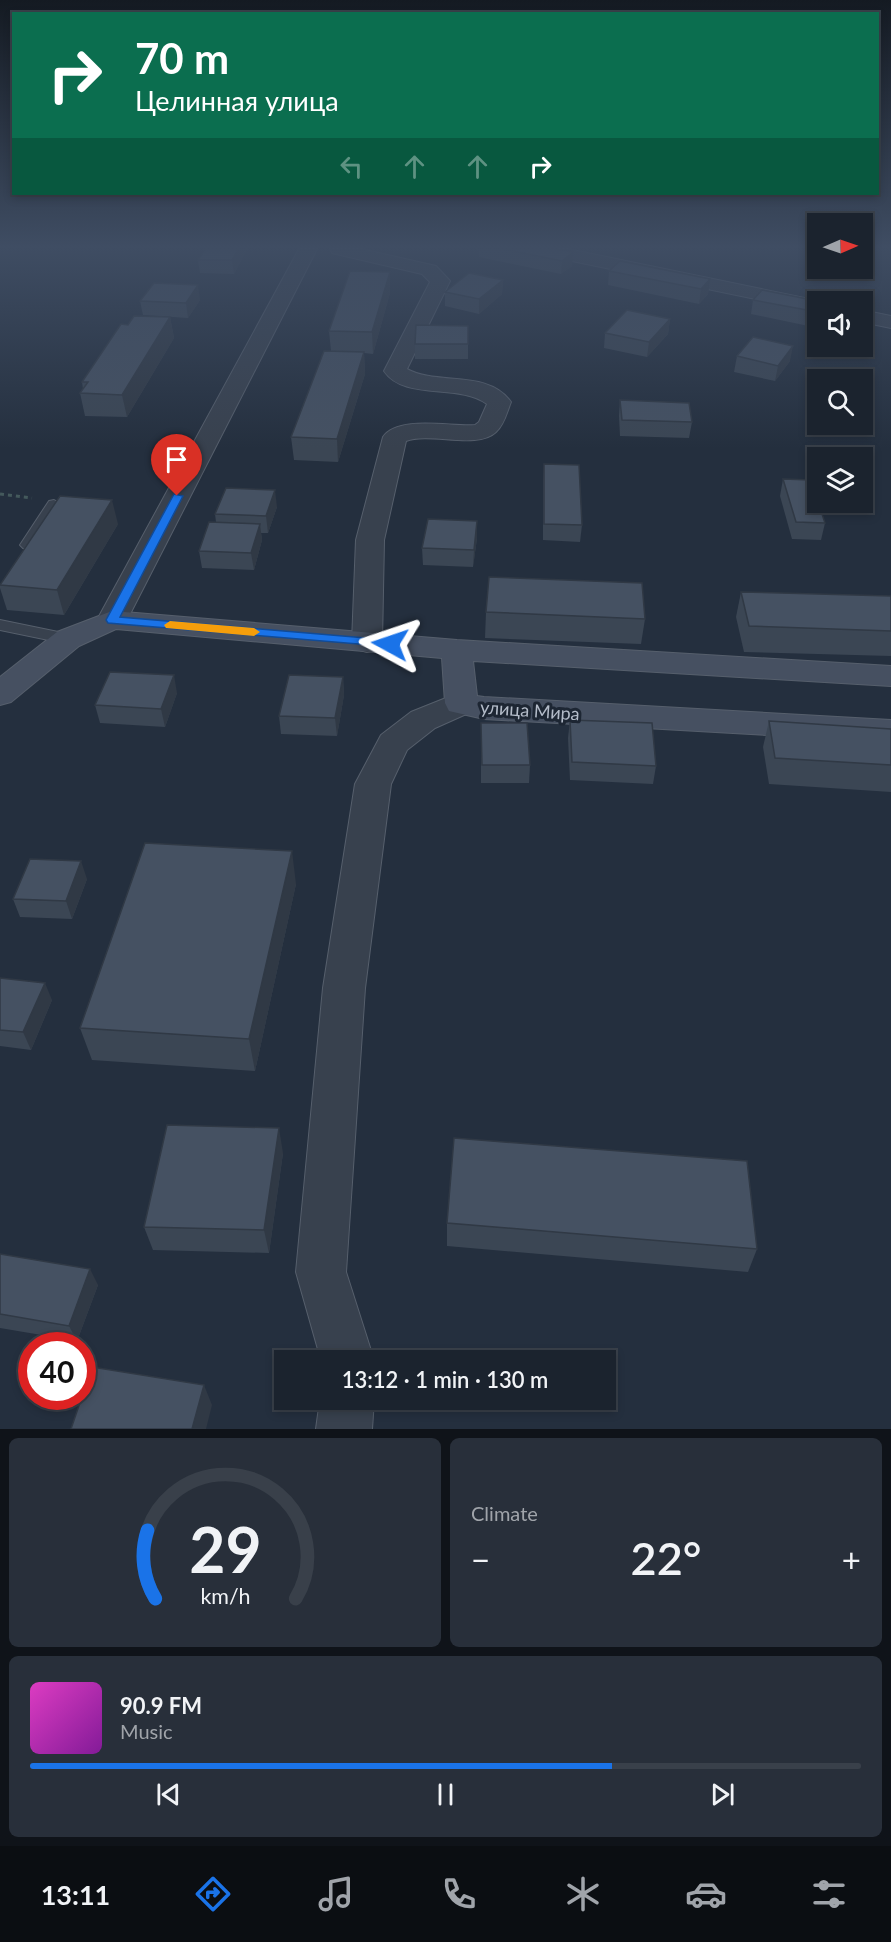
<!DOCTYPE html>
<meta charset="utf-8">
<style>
body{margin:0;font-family:Lato,sans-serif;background:#282f3a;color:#f1f3f6;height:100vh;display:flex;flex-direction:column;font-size:22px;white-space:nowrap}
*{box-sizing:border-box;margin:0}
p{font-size:20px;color:#a0a4aa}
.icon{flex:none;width:33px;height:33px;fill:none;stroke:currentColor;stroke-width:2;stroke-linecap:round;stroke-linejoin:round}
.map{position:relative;height:1429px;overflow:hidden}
.panel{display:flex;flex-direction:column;gap:9px;padding:9px;background:#0f1319;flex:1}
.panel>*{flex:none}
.guide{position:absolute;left:12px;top:12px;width:867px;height:183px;border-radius:0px;box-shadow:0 3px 9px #0003,0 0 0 2px #39404a;background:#0b6e4f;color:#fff;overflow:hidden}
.needle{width:39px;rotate:88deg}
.buttons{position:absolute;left:807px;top:213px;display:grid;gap:12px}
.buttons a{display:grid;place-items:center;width:66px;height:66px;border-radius:0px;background:#1b232e;box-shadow:0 3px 9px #0003,0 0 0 2px #39404a;font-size:30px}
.speed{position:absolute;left:18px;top:1332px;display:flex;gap:12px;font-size:30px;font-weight:700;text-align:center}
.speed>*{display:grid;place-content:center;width:78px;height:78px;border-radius:50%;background:#1b232e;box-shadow:0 3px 9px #0003,0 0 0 2px #39404a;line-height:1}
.speed .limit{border:9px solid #d22;background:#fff;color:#111}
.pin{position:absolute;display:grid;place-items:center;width:51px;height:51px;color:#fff;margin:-62px -26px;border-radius:50% 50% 50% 0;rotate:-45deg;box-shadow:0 0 6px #0007}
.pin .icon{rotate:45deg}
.me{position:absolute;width:66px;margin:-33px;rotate:275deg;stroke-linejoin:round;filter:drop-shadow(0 0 4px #0008)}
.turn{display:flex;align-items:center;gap:21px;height:126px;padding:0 24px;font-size:27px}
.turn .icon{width:78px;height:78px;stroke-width:2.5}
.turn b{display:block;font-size:42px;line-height:51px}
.lanes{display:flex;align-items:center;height:57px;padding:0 24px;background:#0003;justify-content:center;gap:30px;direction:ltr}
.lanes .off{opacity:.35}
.big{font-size:45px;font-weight:600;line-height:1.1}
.panel .card{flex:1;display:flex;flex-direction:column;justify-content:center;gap:9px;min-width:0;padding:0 21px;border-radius:9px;background:#282f3a}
.panel .dial{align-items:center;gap:0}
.dial svg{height:156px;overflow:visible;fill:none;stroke:#39404a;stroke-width:7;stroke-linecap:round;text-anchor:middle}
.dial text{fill:#f1f3f6;stroke:none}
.song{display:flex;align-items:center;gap:18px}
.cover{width:72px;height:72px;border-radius:9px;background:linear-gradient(135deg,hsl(310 70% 55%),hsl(290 70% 35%))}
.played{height:6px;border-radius:3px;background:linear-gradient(90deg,#1a73e8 70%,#39404a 70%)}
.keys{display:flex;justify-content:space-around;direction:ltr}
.heat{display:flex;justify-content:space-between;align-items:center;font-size:33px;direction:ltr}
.panel .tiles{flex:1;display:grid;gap:9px;grid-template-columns:1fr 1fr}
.card:last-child{grid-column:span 2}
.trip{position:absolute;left:274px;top:1350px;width:342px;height:60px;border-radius:0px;background:#1b232e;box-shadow:0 3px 9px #0003,0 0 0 2px #39404a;font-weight:600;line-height:60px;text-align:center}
.tab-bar{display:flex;height:96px;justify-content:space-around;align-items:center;background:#0b0e12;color:#a0a4aa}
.tab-bar .icon{width:42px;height:42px}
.tab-bar .current{color:#1a73e8}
.tab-bar b{font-size:27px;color:#f1f3f6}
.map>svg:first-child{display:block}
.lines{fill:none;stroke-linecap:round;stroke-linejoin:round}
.lane-casing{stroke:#565f6c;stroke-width:2}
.street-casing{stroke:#565f6c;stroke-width:2}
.secondary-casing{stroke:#565f6c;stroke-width:2}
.path{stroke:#44595c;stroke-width:3;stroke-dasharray:4 4;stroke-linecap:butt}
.lane{fill:#38414e;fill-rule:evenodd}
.street{fill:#38414e;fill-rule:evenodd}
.secondary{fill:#465061;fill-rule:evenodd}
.wall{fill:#3b4654}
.shaded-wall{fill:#303945}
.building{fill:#455162;stroke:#303945;stroke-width:1.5}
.route{fill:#1a73e8;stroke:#114b97;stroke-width:1.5}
.slow{fill:#f59e0b}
.labels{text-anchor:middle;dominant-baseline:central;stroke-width:6;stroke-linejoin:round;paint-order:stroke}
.street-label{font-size:18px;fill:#b4bcc9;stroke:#1d2633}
</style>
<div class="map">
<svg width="891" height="1429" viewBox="0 0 891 1429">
<rect width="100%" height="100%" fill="#242f3e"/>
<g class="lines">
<g class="lane-casing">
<g id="lane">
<polygon points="54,500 61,504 33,548 28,550 23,548 20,545 49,501"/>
<polygon points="0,620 68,634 76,639 68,644 0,630"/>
</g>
</g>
<g class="street-casing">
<g id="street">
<polygon points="299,249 317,249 127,620 123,626 112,629 101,626 97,620"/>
<path d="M330,249H361L436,266L450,281L407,369C438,386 488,369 511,402C507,412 504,425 496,432C477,450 431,432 406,441L384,540L382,642L378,649L367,652L356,649L352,642L356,540L383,437C398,415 451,427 475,425L479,422L487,404C459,383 404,401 384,371L430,282L422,274L332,253Z"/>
<polygon points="534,249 568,249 824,302 818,302 818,312 543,255"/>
<polygon points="862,310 891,316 891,328 862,322"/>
<polygon points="461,692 473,695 477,703 473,711 435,728 407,750 391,784 365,988 346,1272 374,1360 321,1360 296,1272 323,988 355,784 381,735 411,712"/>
<polygon points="320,1400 374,1400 372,1429 316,1429"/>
</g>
</g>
<g class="secondary-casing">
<polygon id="secondary" points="112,611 457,640 891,666 891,686 473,661 477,696 484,697 891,720 891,742 484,719 449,711 445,703 442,658 116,629 79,646 11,702 0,705 0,677 57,632"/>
</g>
<polyline class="path" points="0,494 32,498"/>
<use href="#lane" class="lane"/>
<use href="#street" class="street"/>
<use href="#secondary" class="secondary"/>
</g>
<g class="wall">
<polygon points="205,249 247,249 234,274 200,273 198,260"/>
<polygon points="479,249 556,249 573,252 572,266 561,274 479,257"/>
<polygon points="609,271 710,279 708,294 699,304 608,285"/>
<polygon points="503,280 502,294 479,314 445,306 445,292"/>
<polygon points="390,293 373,354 364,353 365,374 338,462 294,460 291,437 331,351 329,331"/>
<polygon points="200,300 188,318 143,315 140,301"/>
<polygon points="753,300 818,302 818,328 751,314"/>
<polygon points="170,317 174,338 127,417 85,416 80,393 83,389 82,382 128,325"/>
<polygon points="670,319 668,334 647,357 604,348 605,333"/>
<polygon points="468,326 468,359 415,359 415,344"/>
<polygon points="737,356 790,361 775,381 734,372"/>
<polygon points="620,400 692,422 689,438 620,436 619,416"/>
<polygon points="544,464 582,525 580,542 543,540 543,480"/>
<polygon points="783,479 825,523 821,540 792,539 780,496"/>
<polygon points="277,507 268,533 261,533 262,540 254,570 202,568 199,551 216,522 215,514"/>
<polygon points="477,521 477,538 473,567 423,565 422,548"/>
<polygon points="118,524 64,615 7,610 0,588 0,584"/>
<polygon points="741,592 891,596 891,656 744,652 736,617"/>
<polygon points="486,612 645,619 641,644 485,638"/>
<polygon points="343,677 344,695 337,736 281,734 279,716"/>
<polygon points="177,693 165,727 100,723 95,705"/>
<polygon points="570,720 656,766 653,784 570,780 568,738"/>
<polygon points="769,721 891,729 891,792 769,784 763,747"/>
<polygon points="481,723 530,765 529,783 481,783"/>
<polygon points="87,879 72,919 20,917 13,899"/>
<polygon points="296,884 255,1071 92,1060 80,1028"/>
<polygon points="0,978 52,1000 31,1050 0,1046"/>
<polygon points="283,1153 269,1253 153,1250 144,1227"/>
<polygon points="447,1223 757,1249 748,1272 447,1246"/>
<polygon points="0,1254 98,1285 77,1341 0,1328"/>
</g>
<g class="shaded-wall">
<polygon points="238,249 247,249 234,274 232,260"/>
<polygon points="573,252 572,266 561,274 562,261"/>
<polygon points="390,272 390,293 373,354 372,332"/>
<polygon points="710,279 708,294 699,304 701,289"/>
<polygon points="503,280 502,294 479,314 479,299"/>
<polygon points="198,285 200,300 188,318 186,303"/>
<polygon points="170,317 174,338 127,417 122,395"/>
<polygon points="670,319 668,334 647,357 649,342"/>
<polygon points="793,346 790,361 775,381 778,366"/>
<polygon points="364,352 365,374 338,462 337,439"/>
<polygon points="275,490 277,507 268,533 266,516"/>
<polygon points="112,500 118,524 64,615 57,590"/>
<polygon points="477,521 477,538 473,567 474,550"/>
<polygon points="260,524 262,540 254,570 251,553"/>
<polygon points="174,675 177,693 165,727 161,709"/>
<polygon points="343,677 344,695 337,736 335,718"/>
<polygon points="292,851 296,884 255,1071 249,1039"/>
<polygon points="81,861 87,879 72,919 66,901"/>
<polygon points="45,983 52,1000 31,1050 23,1032"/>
<polygon points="279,1128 283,1153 269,1253 264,1230"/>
<polygon points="90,1269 98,1285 77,1341 69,1326"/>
<polygon points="204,1385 212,1405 206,1429 192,1429"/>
</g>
<g class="building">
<polygon points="205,249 238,249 232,260 198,260"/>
<polygon points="503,249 556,249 573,252 562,261"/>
<polygon points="620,261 710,279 701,289 609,271"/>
<polygon points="350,271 390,272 372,332 329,331"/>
<polygon points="469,273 503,280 479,299 445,292"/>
<polygon points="154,283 198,285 186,303 140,301"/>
<polygon points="762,290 822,302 818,302 818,312 753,300"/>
<polygon points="627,310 670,319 649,342 605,333"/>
<polygon points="134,316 170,317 122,395 80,393 88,382 82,382 121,324 128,325"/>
<polygon points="416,325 468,326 468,344 415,344"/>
<polygon points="753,337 793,346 778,366 737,356"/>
<polygon points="324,351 364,352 337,439 291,437"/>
<polygon points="620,400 689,403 692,422 622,420"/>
<polygon points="544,464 579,465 582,525 544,524"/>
<polygon points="783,479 811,480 818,502 825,523 796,522"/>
<polygon points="226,488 275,490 266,516 215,514"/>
<polygon points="60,496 112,500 57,590 0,585"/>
<polygon points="428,519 477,521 474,550 422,548"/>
<polygon points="209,522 260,524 251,553 199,551"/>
<polygon points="489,577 642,583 645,619 486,612"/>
<polygon points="741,592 891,596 891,631 749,626"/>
<polygon points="110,672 174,675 161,709 95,705"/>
<polygon points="289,675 343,677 335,718 279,716"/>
<polygon points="570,720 652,723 656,766 572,762"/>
<polygon points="769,721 891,729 891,765 775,758"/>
<polygon points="481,723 527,723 530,765 482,765"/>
<polygon points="145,843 292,851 249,1039 80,1028"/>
<polygon points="30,859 81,861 66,901 13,899"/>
<polygon points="0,978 45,983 23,1032 0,1030"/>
<polygon points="167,1125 279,1128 264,1230 144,1227"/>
<polygon points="454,1138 747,1161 757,1249 447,1223"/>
<polygon points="0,1254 90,1269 69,1326 0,1314"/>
<polygon points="92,1367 204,1385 192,1429 71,1429"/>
</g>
<linearGradient id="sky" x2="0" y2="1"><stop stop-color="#141a22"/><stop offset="0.55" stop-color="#3f4d63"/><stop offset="1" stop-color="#3f4d63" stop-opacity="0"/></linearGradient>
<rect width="891" height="449" fill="url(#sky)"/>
<polygon class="route" points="174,494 183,496 120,617 390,640 394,641 394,647 108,623 106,620"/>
<polygon class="slow" points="170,621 254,628 260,632 254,636 166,628 164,625"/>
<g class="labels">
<g class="street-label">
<text transform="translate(530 710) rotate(4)">улица Мира</text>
</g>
</g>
</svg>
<div class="buttons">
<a><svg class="needle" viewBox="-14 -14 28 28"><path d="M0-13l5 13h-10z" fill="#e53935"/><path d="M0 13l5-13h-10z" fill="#a0a4aa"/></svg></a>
<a><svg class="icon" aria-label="sound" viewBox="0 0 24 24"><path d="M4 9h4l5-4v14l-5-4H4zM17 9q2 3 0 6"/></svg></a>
<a><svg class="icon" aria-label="search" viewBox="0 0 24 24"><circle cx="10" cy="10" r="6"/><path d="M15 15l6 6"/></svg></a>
<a><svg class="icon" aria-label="layers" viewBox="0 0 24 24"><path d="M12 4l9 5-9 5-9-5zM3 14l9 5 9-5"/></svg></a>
</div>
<div class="speed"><div class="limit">40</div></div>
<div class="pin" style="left:177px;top:496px;background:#d93025"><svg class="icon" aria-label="arrive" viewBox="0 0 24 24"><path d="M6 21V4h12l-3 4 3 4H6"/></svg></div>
<svg class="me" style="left:390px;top:644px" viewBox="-20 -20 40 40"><path d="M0-17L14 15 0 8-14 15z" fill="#1a73e8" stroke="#fff" stroke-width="4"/></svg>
<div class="trip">13:12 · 1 min · 130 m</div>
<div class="guide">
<div class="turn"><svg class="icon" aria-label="right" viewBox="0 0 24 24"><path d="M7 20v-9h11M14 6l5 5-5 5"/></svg><div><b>70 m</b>Целинная улица</div></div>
<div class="lanes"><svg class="icon off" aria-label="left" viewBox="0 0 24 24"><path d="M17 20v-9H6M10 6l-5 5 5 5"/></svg><svg class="icon off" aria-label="ahead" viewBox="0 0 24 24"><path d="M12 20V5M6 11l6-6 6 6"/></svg><svg class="icon off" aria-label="ahead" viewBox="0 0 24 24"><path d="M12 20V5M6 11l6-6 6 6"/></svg><svg class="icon" aria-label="right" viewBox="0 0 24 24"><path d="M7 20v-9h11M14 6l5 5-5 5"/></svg></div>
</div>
</div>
<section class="panel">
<div class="tiles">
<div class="card dial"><svg viewBox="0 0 100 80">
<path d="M14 69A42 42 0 1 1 86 69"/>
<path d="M14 69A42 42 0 0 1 10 34" stroke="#1a73e8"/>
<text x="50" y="56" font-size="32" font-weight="700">29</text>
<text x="50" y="72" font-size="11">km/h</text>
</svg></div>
<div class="card"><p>Climate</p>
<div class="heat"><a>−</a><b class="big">22°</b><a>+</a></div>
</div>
<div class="card">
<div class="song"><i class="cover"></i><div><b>90.9 FM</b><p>Music</p></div></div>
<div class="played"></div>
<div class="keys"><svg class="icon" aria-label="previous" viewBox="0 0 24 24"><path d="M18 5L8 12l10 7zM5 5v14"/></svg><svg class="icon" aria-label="pause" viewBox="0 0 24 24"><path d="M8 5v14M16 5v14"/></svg><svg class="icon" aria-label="next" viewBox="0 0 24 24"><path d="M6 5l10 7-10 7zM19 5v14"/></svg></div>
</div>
</div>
</section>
<nav class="tab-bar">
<b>13:11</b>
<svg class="icon current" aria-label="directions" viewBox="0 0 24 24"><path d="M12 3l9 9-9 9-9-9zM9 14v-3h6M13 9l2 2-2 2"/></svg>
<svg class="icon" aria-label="music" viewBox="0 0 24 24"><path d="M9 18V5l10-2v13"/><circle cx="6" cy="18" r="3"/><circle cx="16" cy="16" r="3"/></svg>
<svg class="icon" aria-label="phone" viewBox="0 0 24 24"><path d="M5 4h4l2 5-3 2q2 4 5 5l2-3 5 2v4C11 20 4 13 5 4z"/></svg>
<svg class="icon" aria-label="climate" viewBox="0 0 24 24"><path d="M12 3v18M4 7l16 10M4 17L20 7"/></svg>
<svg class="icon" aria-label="car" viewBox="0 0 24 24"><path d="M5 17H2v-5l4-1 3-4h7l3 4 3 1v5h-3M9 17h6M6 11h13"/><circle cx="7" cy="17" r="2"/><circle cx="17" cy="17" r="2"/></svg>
<svg class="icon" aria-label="filters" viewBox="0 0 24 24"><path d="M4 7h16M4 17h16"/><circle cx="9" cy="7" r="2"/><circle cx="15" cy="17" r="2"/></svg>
</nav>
